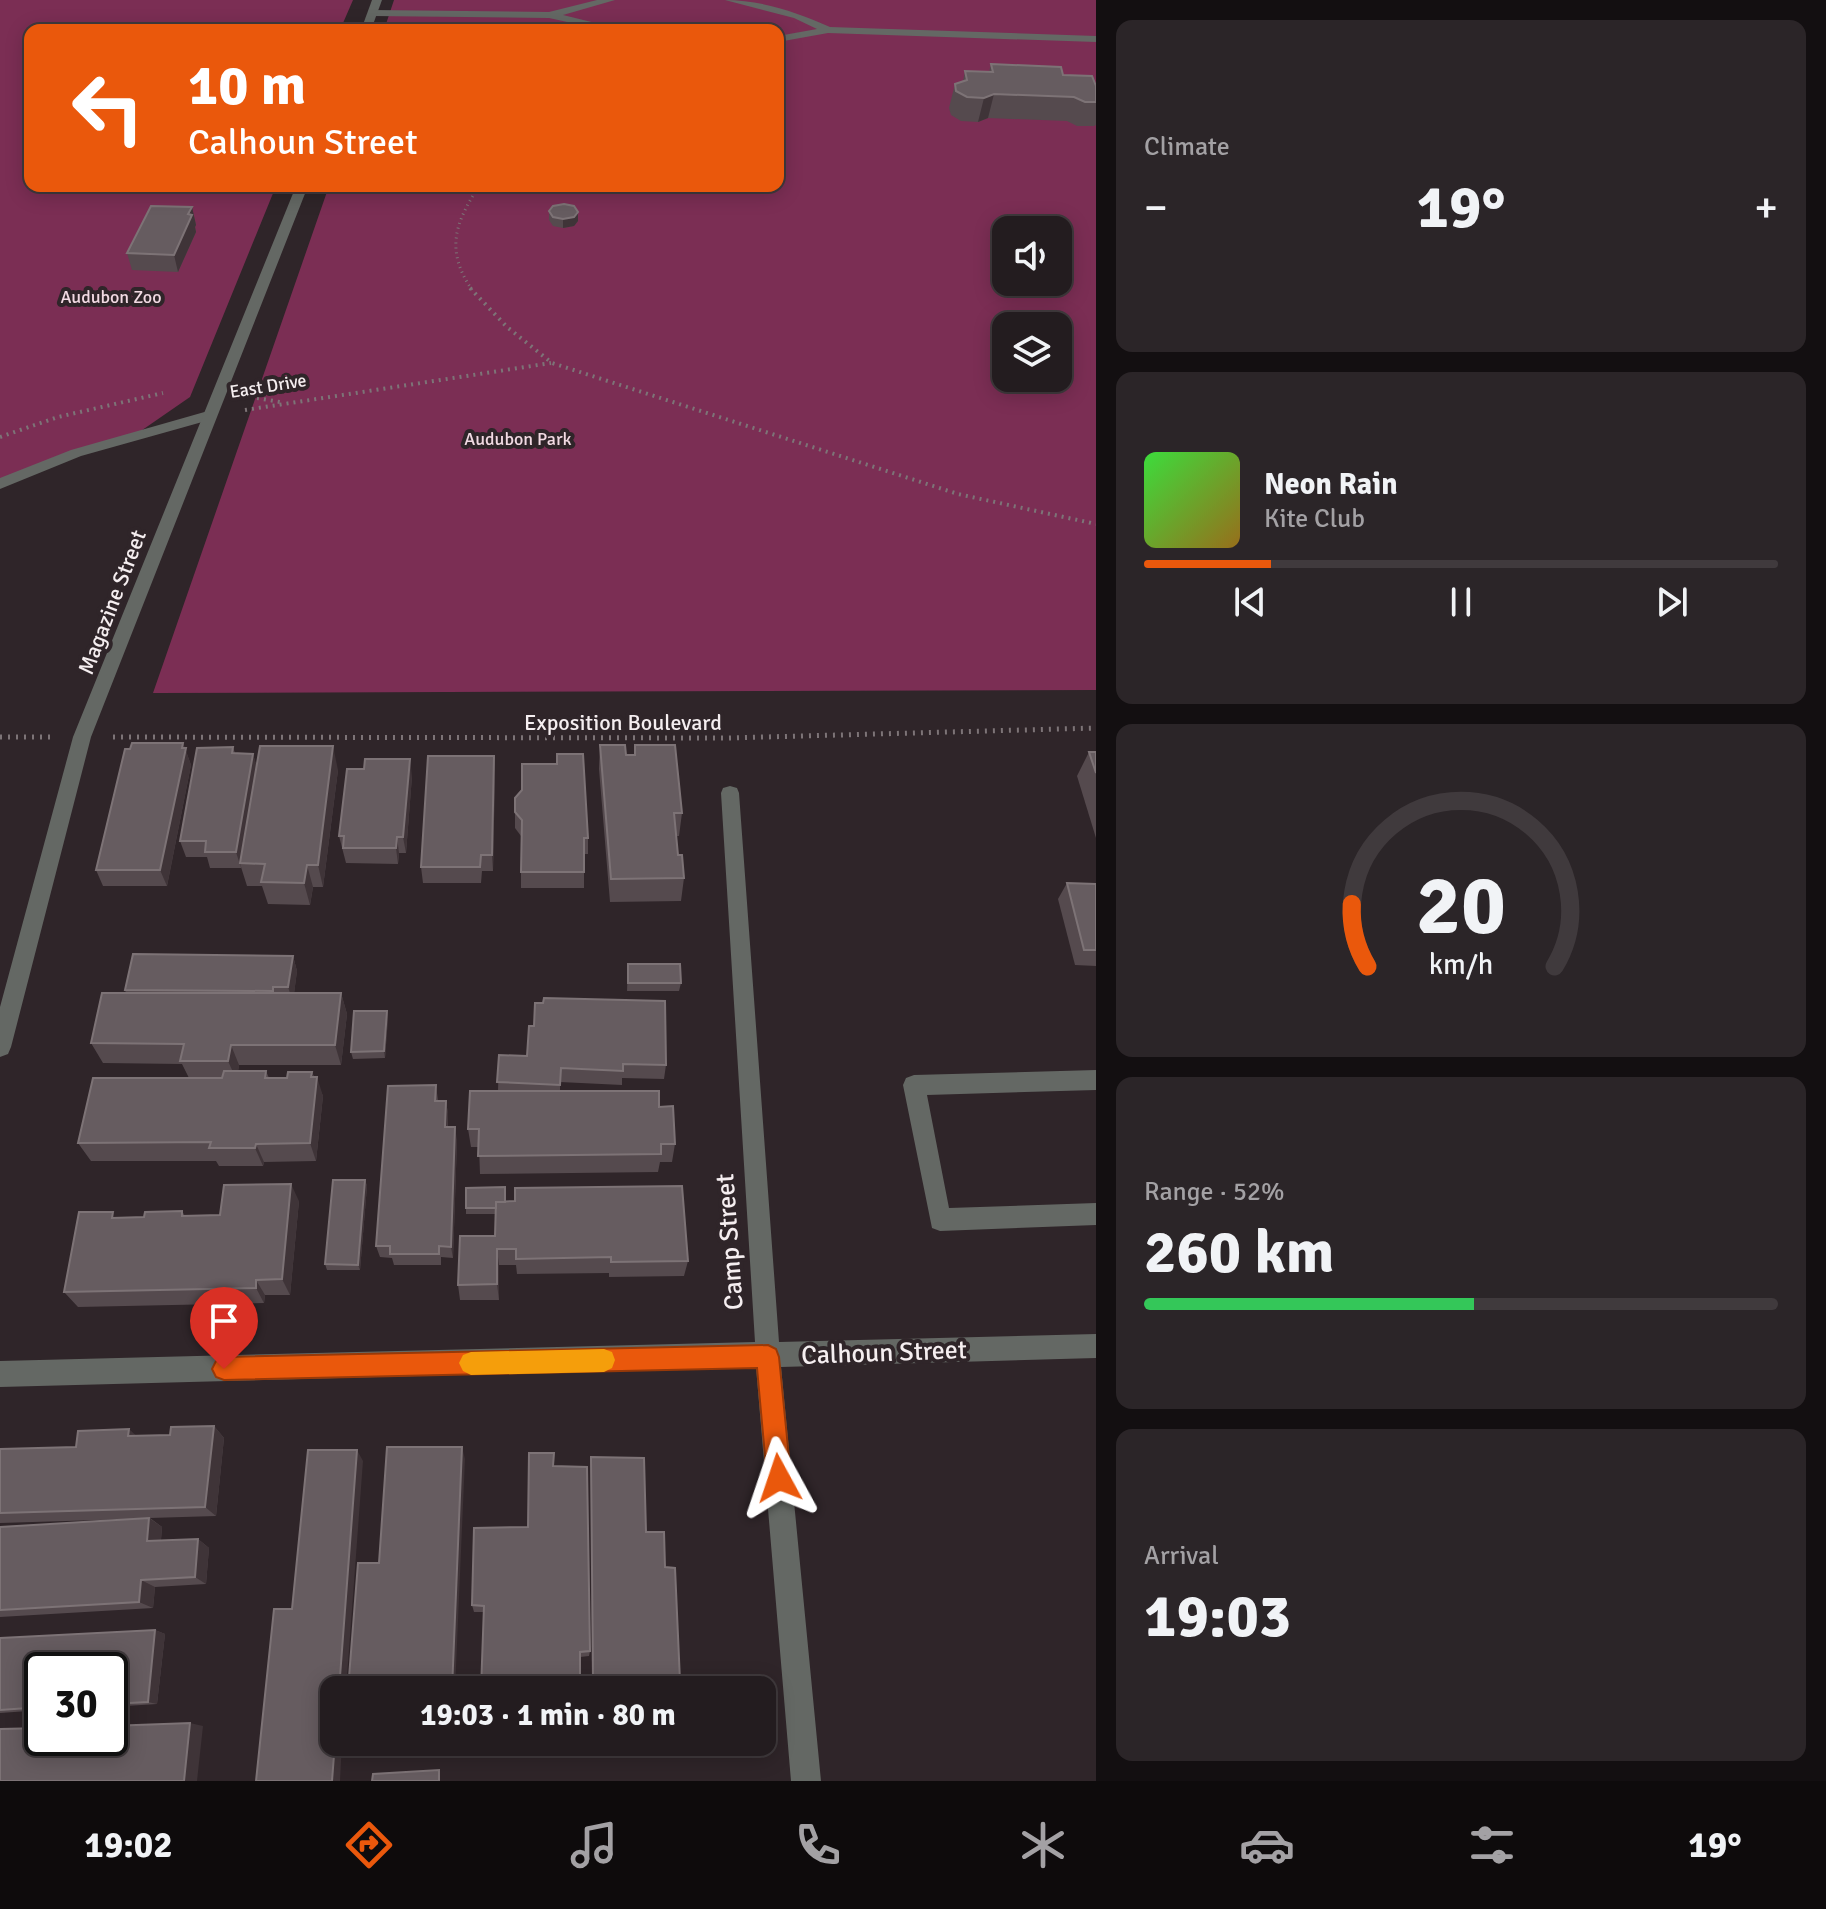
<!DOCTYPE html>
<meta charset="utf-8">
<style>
body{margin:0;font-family:Signika,sans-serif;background:#2b2528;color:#f1f3f6;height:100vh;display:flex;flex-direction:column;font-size:30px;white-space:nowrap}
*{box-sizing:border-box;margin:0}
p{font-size:26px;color:#a3a1a4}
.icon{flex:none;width:44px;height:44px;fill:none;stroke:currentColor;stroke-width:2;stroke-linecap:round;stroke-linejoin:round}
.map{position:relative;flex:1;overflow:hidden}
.sheet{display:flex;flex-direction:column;gap:20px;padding:20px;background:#130f11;width:730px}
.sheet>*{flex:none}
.hud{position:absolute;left:24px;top:24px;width:760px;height:168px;border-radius:16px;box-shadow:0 4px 20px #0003,0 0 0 2px #403a3d;background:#ea580c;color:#fff;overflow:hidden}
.tools{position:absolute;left:992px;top:216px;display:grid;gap:16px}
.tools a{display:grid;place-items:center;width:80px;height:80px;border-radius:16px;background:#231c1f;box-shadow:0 4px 20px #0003,0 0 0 2px #403a3d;font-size:40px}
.speed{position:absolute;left:24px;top:1652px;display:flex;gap:16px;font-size:40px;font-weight:700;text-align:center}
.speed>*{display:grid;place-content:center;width:104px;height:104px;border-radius:50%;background:#231c1f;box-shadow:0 4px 20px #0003,0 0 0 2px #403a3d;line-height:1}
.speed .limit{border:4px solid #111;border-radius:12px;background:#fff;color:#111}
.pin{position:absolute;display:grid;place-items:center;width:68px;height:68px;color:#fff;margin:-82px -34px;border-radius:50% 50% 50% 0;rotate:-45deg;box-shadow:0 0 8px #0007}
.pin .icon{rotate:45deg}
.me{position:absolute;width:88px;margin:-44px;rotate:355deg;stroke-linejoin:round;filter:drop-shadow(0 0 6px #0008)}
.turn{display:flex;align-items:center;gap:28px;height:168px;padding:0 32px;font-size:36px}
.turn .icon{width:104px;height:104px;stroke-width:2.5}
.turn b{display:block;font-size:56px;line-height:68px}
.big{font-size:60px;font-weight:800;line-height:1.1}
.sheet .card{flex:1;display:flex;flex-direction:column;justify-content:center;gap:12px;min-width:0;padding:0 28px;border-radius:16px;background:#2b2528}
.sheet .dial{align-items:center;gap:0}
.dial svg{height:208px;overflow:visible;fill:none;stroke:#403a3d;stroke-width:7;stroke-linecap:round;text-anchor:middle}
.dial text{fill:#f1f3f6;stroke:none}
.song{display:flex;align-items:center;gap:24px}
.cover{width:96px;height:96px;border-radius:12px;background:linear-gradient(135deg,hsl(120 70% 55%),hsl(40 70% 35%))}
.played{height:8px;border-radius:4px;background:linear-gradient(90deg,#ea580c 20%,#403a3d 20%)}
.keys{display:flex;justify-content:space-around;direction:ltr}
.heat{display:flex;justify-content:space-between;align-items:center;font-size:44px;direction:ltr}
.charge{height:12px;border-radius:6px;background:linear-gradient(90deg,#34c759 52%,#403a3d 0)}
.trip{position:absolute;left:320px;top:1676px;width:456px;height:80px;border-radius:16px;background:#231c1f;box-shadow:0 4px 20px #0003,0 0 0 2px #403a3d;font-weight:800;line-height:80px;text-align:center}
.tab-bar{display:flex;height:128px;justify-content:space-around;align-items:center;background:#0e0b0c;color:#a3a1a4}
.tab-bar .icon{width:56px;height:56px}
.tab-bar .current{color:#ea580c}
.tab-bar b{font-size:36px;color:#f1f3f6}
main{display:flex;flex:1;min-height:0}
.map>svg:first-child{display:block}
.green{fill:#7b2e54;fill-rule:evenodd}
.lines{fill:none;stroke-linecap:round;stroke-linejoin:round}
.path-far2{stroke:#7d7477;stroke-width:3;stroke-dasharray:1 4;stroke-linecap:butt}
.path-far1{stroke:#7d7477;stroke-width:4;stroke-dasharray:2 5;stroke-linecap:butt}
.path{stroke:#7d7477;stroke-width:5;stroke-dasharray:2 6;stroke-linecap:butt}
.service{fill:#646864;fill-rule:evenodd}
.minor{fill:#646864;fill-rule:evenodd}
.tertiary{fill:#646864;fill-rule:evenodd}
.wall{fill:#554a4e}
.shaded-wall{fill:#3f3438}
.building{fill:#665c60;stroke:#7d7376;stroke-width:2}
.route{fill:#ea580c;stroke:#983908;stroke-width:2}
.slow{fill:#f59e0b}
.labels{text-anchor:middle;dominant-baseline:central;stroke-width:8;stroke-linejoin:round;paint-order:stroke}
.far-park-label{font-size:18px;fill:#f2dae3;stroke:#2f2529}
.far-street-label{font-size:18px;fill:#f5eef0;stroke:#2f2529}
.street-label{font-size:22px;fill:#f5eef0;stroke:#2f2529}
.near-street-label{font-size:26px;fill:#f5eef0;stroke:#2f2529}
</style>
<main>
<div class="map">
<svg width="1096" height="1781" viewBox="0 0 1096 1781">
<rect width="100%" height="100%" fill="#2f2529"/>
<g class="green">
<polygon points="0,0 353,0 340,30 30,30 30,186 276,186 190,397 135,435 0,484"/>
<path d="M394,0H1096V690L153,693L329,186H778V30H384ZM1006,230H1058V282H1006ZM1006,326H1058V378H1006Z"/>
</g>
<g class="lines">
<path class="path-far2" d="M472,290C445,250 455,223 479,186"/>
<g class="path-far1">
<polyline points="470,288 507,327 552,363 958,494 1096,524"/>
<polyline points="257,398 280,402"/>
<polyline points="245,410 551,363"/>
<polyline points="0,437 58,417 163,393"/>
</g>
<g class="path">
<polyline points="0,737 51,737"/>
<polyline points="113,737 728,738 1096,728"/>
</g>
<g class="service">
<polygon points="597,0 615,0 563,15 624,30 604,30 549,18 373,16 368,13 373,10 549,12"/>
<path d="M725,0C761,0 797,12 830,27L1096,36V42L828,33L778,42V36L817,29L794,18Z"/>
<polygon points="1096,1070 1096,1090 927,1095 949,1208 1096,1203 1096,1225 940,1231 932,1228 903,1085 906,1078 914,1075"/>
</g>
<g class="minor">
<polygon points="208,411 213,413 213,419 81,456 0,489 0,478 71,450"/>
<polygon points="730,786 737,788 739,793 779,1342 1096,1334 1096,1358 781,1367 821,1781 791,1781 756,1367 0,1387 0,1361 755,1342 721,793 723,788"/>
</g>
<g class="tertiary">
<polygon points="372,0 382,0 371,30 361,30"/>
<polygon points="296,186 308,186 91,737 11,1047 8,1054 0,1057 0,1007 73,737"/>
</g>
</g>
<g class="wall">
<polygon points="991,64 1063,75 1096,86 1096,125 1094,126 1077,126 1067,121 988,118 978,122 961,121 951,115 949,108 955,84 963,81 965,71 989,72"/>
<polygon points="192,207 196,225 195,227 196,232 178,272 132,270 127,253"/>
<polygon points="549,211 578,212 578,221 574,226 563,228 553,226 549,220"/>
<polygon points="183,743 191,765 167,886 103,886 96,870"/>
<polygon points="600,745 626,755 634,755 635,745 682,813 679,836 676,836 678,855 684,878 681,901 610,902 599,769"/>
<polygon points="233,747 235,753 253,754 256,765 338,770 323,887 313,887 310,905 268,904 262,886 247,886 241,867 241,868 210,868 207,857 186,857 180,841"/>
<polygon points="1089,752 1096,752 1096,838 1077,776"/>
<polygon points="494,756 495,773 493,871 482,871 481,883 423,883 421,867"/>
<polygon points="557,764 588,838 588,854 584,854 584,888 521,888 521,836 515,828 515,812"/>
<polygon points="412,776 406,853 399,853 398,864 346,863 339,836"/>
<polygon points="1067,883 1096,884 1096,966 1075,965 1058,899"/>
<polygon points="293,956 297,971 294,993 341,993 347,1014 341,1065 239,1065 238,1071 266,1071 269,1078 287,1078 312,1072 323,1096 316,1161 264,1162 263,1166 219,1166 216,1161 91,1161 78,1143 189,1078 182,1064 103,1063 91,1043 126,993 125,990"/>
<polygon points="628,964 681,983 679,991 627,991"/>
<polygon points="387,1011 388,1018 385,1058 353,1059 351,1052"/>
<polygon points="499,1055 666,1065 664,1079 622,1078 622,1085 560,1082 560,1091 659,1107 675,1144 672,1162 660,1162 658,1172 480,1174 479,1147 471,1147 468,1129 498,1091"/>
<polygon points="436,1085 438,1101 446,1101 448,1114 448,1127 457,1140 453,1258 441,1257 441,1265 394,1265 392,1258 380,1257 376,1246"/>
<polygon points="365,1180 367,1186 360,1270 327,1270 325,1264"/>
<polygon points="299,1201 290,1295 265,1295 264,1303 78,1307 64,1292 118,1218 144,1217 182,1211 185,1216 220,1215"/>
<polygon points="505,1202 688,1261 684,1276 609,1277 609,1273 517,1274 516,1265 499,1265 499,1300 460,1300 458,1285 495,1236 496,1214 466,1214 466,1208"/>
<polygon points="214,1426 224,1438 216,1516 150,1518 162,1527 161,1540 198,1539 209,1548 206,1584 155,1587 153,1608 0,1617 0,1527 132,1519 0,1523 0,1449 76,1447 137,1436 170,1435"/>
<polygon points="591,1457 646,1532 665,1567 680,1681 677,1684 592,1682"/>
<polygon points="554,1466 590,1651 589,1656 580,1657 579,1688 560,1688 483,1612 474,1612 472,1605 528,1527"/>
<polygon points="155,1630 165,1634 157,1704 110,1707 110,1670 42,1670 42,1710 0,1713 0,1638"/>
</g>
<g class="shaded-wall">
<polygon points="994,94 988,118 978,122 984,98"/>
<polygon points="192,207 196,225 195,227 196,232 178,272 174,255"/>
<polygon points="578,212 578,221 574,226 563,228 563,219"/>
<polygon points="183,743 191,765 167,886 160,870"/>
<polygon points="333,746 338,770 323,887 318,865"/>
<polygon points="253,754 258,770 240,863 241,868 236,852"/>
<polygon points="494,756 495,773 493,871 492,855"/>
<polygon points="410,759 412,776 406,853 403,837"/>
<polygon points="397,837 399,853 398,864 396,848"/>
<polygon points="307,865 313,887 310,905 304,883"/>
<polygon points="293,956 297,971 293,1002 288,987"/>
<polygon points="341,993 347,1014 341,1065 335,1045"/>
<polygon points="387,1011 388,1018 385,1058 384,1051"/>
<polygon points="231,1045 239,1065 237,1081 228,1061"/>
<polygon points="312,1072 316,1085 317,1077 323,1096 316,1161 310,1143"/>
<polygon points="446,1101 448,1114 447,1140 445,1127"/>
<polygon points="455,1127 457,1140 453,1258 451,1247"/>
<polygon points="256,1144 264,1162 263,1166 255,1148"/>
<polygon points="365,1180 367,1186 360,1270 358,1265"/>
<polygon points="291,1184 299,1201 290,1295 282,1279"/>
<polygon points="497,1249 499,1265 499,1300 497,1284"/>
<polygon points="256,1280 265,1295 264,1303 256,1288"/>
<polygon points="214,1426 224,1438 216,1516 205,1507"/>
<polygon points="129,1429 142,1441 128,1436"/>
<polygon points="462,1447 465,1459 455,1690 452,1690"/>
<polygon points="357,1450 363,1461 346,1690 339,1690"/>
<polygon points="149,1518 162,1527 160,1549 147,1541"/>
<polygon points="198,1539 209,1548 206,1584 195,1577"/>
<polygon points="141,1580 155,1587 153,1608 139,1602"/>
<polygon points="155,1630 165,1634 157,1704 148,1702"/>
<polygon points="190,1723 203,1726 197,1781 184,1781"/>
<polygon points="335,1742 342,1742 340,1781 332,1781"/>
</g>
<g class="building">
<polygon points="991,64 1061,67 1063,75 1092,76 1096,86 1096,102 1085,102 1074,97 994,94 984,98 967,97 956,91 955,84 967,80 965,71 993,72"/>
<polygon points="564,204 574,206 578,212 574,217 563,219 553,217 549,211 553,206"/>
<polygon points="151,206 192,207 188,214 192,215 174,255 127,253"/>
<polygon points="132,743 183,743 182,748 186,748 160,870 96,870 125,749 130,749"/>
<polygon points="600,745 625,745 626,755 635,755 635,745 675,745 682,813 674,813 678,855 682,855 684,878 611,879"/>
<polygon points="260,746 333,746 318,865 307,865 304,883 261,882 265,864 240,863"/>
<polygon points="233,747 232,753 253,754 236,852 205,852 206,841 180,841 197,748"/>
<polygon points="1089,752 1096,752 1096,773"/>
<polygon points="557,754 583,754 588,838 584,838 584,872 521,872 522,820 515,812 515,798 522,790 522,764 557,764"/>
<polygon points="428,756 494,756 492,855 481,855 480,867 421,867"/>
<polygon points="365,759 410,759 403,837 397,837 396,848 343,848 344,836 339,836 347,769 364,769"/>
<polygon points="1067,883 1096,884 1096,950 1084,950"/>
<polygon points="133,954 293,956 288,987 273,987 273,991 125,990"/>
<polygon points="628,964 680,964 681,983 628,983"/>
<polygon points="102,993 341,993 335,1045 231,1045 228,1061 180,1061 184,1044 91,1043"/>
<polygon points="544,998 665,1001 666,1065 623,1064 623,1071 561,1068 560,1085 497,1082 499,1055 527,1056 529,1026 534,1026 535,1003 543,1003"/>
<polygon points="354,1011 387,1011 384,1051 351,1052"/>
<polygon points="224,1071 266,1071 265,1078 287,1078 288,1072 312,1072 311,1077 317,1077 310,1143 256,1144 255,1148 209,1148 211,1142 78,1143 93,1078 222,1078"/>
<polygon points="436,1085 435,1101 446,1101 445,1127 455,1127 451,1247 439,1246 439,1254 390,1254 390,1246 376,1246 388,1086"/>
<polygon points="470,1091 659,1091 659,1107 673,1106 675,1144 661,1144 661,1154 478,1156 479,1129 468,1129"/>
<polygon points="333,1180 365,1180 358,1265 325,1264"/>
<polygon points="291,1184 282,1279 256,1280 256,1288 64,1292 79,1212 113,1212 112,1218 144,1217 145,1212 182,1211 182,1216 220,1215 224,1185"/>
<polygon points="682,1186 688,1261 611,1262 611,1257 516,1259 516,1249 497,1249 497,1284 458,1285 460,1236 495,1236 496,1202 515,1201 515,1188"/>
<polygon points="505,1187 505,1202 496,1202 496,1208 466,1208 466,1188"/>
<polygon points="214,1426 205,1507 0,1513 0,1449 76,1447 78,1431 129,1429 128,1436 170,1435 171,1427"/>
<polygon points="387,1447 462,1447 452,1690 348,1690 358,1563 379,1563"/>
<polygon points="308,1450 357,1450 339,1690 334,1690 335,1742 332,1781 256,1781 274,1609 292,1609"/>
<polygon points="529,1453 554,1453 553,1466 587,1467 590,1651 580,1652 580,1684 560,1684 560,1690 481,1690 484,1606 472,1605 474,1528 528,1527"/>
<polygon points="591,1457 644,1458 646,1532 664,1532 665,1567 675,1568 680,1681 593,1679"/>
<polygon points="149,1518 147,1541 198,1539 195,1577 141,1580 139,1602 0,1610 0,1527"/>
<polygon points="155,1630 148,1702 110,1704 110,1670 42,1670 42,1707 0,1710 0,1638"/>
<polygon points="190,1723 184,1781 0,1781 0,1729 42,1728 42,1738 110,1738 110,1726"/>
<polygon points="439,1770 439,1781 372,1781 373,1774"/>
</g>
<polygon class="route" points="768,1345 776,1349 779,1357 791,1478 787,1486 779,1490 770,1486 767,1478 757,1368 224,1380 216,1377 212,1369 216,1361 224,1357"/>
<polygon class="slow" points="604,1349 612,1352 615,1360 612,1368 604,1372 471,1375 463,1371 459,1363 463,1355 471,1352"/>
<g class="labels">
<g class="far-park-label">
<text x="111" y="297">Audubon Zoo</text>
<text x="518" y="439">Audubon Park</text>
</g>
<g class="far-street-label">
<text transform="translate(268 386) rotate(-9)">East Drive</text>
</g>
<g class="street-label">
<text transform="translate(112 602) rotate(-69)">Magazine Street</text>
<text x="623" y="722">Exposition Boulevard</text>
</g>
<g class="near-street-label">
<text transform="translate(730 1242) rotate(-94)">Camp Street</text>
<text transform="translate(884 1353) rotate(-2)">Calhoun Street</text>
</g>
</g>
</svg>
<div class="tools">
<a><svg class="icon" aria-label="sound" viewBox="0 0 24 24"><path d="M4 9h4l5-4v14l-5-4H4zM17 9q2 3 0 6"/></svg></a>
<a><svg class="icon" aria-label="layers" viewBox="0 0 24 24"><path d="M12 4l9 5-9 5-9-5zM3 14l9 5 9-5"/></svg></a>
</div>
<div class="speed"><div class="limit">30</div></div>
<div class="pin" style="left:224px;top:1369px;background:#d93025"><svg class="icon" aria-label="arrive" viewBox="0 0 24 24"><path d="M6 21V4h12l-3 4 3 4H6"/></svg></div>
<svg class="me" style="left:779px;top:1478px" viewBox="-20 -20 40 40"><path d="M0-17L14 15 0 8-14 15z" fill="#ea580c" stroke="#fff" stroke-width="4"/></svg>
<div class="trip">19:03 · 1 min · 80 m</div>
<div class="hud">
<div class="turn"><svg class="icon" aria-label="left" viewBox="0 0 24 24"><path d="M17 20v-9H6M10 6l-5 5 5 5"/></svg><div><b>10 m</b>Calhoun Street</div></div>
</div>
</div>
<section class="sheet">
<div class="card"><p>Climate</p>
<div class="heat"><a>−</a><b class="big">19°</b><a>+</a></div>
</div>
<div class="card">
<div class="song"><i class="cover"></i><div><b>Neon Rain</b><p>Kite Club</p></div></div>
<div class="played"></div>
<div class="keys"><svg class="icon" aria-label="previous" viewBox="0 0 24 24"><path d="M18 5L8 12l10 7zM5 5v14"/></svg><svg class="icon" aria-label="pause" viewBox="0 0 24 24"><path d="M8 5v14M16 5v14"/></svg><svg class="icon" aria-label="next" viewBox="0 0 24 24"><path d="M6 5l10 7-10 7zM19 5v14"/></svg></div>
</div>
<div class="card dial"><svg viewBox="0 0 100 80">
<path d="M14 69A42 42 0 1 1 86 69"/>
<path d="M14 69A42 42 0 0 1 8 45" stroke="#ea580c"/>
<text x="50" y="56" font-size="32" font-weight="700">20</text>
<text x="50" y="72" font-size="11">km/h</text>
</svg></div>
<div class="card"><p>Range · 52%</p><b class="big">260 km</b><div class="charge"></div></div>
<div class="card"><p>Arrival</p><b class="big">19:03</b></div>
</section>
</main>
<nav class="tab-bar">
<b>19:02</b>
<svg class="icon current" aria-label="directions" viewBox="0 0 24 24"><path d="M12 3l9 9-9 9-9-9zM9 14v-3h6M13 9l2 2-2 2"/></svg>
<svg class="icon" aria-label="music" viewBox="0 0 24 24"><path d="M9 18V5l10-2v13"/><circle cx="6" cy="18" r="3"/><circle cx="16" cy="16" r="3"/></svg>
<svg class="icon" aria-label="phone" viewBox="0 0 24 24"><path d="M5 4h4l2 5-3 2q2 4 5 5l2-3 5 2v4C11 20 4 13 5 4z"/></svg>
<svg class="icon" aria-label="climate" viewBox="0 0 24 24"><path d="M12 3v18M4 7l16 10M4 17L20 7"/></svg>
<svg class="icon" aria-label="car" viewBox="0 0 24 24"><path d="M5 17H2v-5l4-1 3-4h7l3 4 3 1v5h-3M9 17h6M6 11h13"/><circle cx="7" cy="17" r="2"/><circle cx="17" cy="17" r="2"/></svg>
<svg class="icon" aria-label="filters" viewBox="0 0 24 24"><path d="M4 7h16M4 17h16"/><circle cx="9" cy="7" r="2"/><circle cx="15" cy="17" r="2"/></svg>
<b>19°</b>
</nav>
